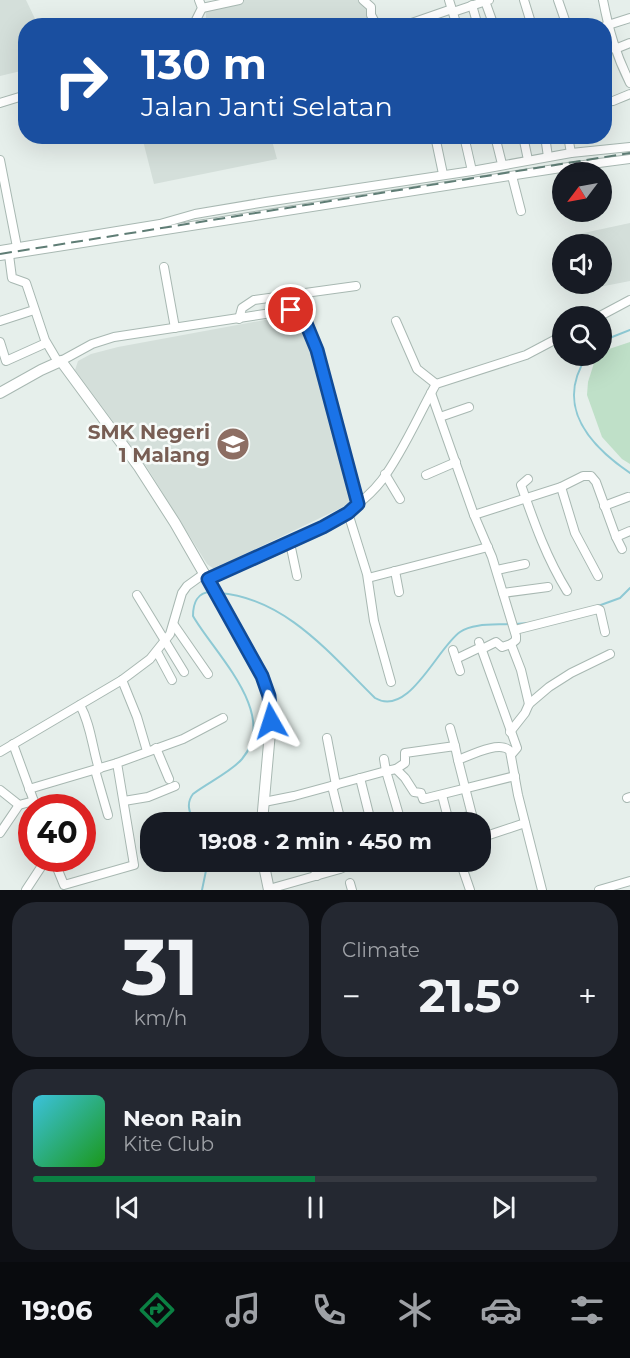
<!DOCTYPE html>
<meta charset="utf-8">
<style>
body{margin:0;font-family:Montserrat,sans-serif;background:#242831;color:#f1f3f6;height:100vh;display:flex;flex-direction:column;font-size:22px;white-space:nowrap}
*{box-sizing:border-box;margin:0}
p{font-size:20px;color:#9ea1a6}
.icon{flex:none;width:33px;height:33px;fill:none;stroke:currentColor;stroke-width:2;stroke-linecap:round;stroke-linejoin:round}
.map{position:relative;height:890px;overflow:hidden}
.panel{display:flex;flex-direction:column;gap:12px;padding:12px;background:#0d0f14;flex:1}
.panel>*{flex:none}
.guide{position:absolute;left:18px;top:18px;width:594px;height:126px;border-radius:24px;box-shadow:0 6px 24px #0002;background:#1a4fa0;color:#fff;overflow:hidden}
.needle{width:39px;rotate:238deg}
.tools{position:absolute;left:552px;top:162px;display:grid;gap:12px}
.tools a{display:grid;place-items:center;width:60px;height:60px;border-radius:50%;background:#171b24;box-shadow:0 6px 24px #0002;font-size:30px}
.speed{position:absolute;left:18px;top:794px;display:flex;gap:12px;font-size:30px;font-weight:700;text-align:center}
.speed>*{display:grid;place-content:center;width:78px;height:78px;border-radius:50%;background:#171b24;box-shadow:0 6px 24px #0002;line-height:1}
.speed .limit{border:9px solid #d22;background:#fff;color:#111}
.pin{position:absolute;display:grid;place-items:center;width:51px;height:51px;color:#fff;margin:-26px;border:3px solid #fff;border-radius:50%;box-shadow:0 2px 6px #0007}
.me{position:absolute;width:66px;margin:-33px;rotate:354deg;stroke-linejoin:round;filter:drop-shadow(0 0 4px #0008)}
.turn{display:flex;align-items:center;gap:21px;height:126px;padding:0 24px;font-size:27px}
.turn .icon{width:78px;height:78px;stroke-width:2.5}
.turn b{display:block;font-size:42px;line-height:51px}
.big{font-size:45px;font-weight:700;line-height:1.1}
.panel .card{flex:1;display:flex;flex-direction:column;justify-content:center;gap:9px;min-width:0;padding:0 21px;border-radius:24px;background:#242831}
.panel .dial{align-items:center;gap:0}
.dial b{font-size:78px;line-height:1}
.song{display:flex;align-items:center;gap:18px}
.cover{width:72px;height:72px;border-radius:9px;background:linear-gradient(135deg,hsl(190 70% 55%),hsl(120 70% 35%))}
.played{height:6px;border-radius:3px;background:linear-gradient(90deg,#0b8043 50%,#363941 50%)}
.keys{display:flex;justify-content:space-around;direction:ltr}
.heat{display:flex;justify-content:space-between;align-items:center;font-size:33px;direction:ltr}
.panel .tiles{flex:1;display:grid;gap:12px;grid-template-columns:1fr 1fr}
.card:last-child{grid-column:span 2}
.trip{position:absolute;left:140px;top:812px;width:351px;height:60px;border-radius:24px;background:#171b24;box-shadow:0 6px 24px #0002;font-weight:700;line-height:60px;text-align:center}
.tab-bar{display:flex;height:96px;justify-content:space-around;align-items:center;background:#090b0e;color:#9ea1a6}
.tab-bar .icon{width:42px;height:42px}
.tab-bar .current{color:#0b8043}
.tab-bar b{font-size:27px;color:#f1f3f6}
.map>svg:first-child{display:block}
.built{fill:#d4dfda}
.green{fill:#bfe0c8}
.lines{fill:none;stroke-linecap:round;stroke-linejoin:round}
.stream{stroke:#8ec9d4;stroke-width:2}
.minor-casing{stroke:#a8b8b2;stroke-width:10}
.tertiary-casing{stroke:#a8b8b2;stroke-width:12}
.minor{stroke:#fff;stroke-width:8}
.tertiary{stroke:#fff;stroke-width:10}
.rail{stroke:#5f7d75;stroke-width:2;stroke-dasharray:12 6;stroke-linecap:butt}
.route-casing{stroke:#114b97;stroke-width:15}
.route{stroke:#1a73e8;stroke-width:10}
.labels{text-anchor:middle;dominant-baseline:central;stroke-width:5;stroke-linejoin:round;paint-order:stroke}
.education-label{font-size:20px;font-weight:bold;fill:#785e54;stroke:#f7fbf9;text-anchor:end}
</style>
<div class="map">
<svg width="630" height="890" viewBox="0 0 630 890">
<rect width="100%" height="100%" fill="#e6efeb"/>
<g class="built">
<polygon points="0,0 26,0 38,25 26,26 25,70 0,76"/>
<polygon points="243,0 361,0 367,3 376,25 206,26 206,8"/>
<polygon points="142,137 271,137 277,159 154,184"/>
<polygon points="630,223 630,281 589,289 588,284 602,284 602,244 577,244 574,235"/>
<polygon points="292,315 301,319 306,330 352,498 345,506 214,569 207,564 146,466 75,370 78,361 91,354 118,347"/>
</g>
<polygon class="green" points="630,342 630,464 622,459 602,437 587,395 588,382 595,360 606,350"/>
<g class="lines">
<g class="stream">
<polyline points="602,341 630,330"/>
<path d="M587,356C554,406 589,445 630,473"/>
<path d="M219,593C286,598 331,655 375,698C409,718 437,648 460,632C473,623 494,625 510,624"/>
<polyline points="598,606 620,598 630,588"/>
<polyline points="516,624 528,623"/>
<path d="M194,822C189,812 186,803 193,794C207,783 231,772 242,759C280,714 214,653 193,616C193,604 197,592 211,592"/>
<polyline points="202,890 208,861"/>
</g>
<g class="minor-casing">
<g id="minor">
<polyline points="363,0 371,7 371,15 377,26"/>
<polyline points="449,0 457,26"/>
<polyline points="524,0 532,26"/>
<polyline points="558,0 567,26"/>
<path d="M603,0C609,31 616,55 630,83"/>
<polyline points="485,1 494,26"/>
<polyline points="472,5 478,26"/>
<polyline points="202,8 239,0"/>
<polyline points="453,12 489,0"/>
<polyline points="193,26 202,8 199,0"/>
<polyline points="403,26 452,9"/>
<polyline points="605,26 630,18"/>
<polyline points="615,49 630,43"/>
<polyline points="604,102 613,101 630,94"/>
<polyline points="0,103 26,95"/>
<polyline points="435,136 443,174"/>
<polyline points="464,136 472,171"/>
<polyline points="495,136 502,164"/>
<polyline points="523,136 528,160"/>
<polyline points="545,136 548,157"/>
<polyline points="568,136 571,153"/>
<polyline points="0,160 17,247"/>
<polyline points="512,176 521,211"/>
<polyline points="573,212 574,216"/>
<polyline points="0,250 160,224 195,214 266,202 472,171 571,153 630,147"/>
<polyline points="9,255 12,278 26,283 45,340 58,362"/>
<polyline points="0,256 561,168 630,159"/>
<polyline points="164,267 175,328"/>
<polyline points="600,316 630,300"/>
<polyline points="239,319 242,308 254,300 356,286"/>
<polyline points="0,321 34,310"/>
<polyline points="396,321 417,369 436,384"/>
<polyline points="0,342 6,361 46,343"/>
<polyline points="61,361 92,344 114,337 291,310 297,311 303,316 317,350 358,504"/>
<polyline points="431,393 474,515 492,557 516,636 516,640 511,644 521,670 529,704"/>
<polyline points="440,417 469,407"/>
<polyline points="385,474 400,499"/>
<polyline points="426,475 456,462"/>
<path d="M528,479L521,485C534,522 546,557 567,591"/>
<polyline points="561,487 575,533 598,576"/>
<polyline points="604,506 628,497"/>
<polyline points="348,513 367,574 374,621 391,682"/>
<polyline points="474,515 561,487 583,476 591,476 596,482 616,537 630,531"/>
<polyline points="616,537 622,549"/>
<polyline points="290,543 297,576"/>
<polyline points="497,570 525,564"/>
<polyline points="395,571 399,592"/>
<polyline points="368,578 488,547"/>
<path d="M209,579C262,557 347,526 382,480C404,450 418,416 436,384L526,355L562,336"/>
<polyline points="503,593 548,587"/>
<polyline points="137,595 184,672"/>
<polyline points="174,625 208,674"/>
<polyline points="515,630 598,609 600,610 605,632"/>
<polyline points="479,642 517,748 511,755"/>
<polyline points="482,649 496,642 502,647 511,644"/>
<polyline points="453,650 456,659"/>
<polyline points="157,652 172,680"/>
<polyline points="460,671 456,659 481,647"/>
<polyline points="122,680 137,717 147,751"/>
<path d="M80,705C91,725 92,747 99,769"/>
<polyline points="450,728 455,746"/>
<polyline points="510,732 525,713 529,704 549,687 571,673 610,654"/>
<polyline points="327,738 336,785"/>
<polyline points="13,744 36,807"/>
<polyline points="156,748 169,779"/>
<polyline points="0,752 122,680 150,659 170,634 182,593 187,586 205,573"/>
<polyline points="396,769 405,763 405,753 455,746 458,760"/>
<polyline points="95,770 108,815"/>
<polyline points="360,778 371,822"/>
<polyline points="332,786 339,814 343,818 350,819 351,822"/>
<polyline points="29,789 117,763"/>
<polyline points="0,790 19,805 34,801"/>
<polyline points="442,795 449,822"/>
<polyline points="627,798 630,797"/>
<polyline points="124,801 148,797 175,786"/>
<polyline points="264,802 294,796 386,771 384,759"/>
<path d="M472,815L458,760C471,755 500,740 510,751L518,795L542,890"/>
<polyline points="449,821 472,815 474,822"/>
<polyline points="401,822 386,771 396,769 405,778 414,792 421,793 423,799 515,776"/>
<polyline points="0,833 19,805"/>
<polyline points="480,838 525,823"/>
<polyline points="53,858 64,885 134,865 117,763 183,739 223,718"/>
<polyline points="312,861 317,876"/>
<polyline points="460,861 470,890"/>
<polyline points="350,883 352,890"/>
<polyline points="269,889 340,869 358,861"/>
<polyline points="26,890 47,858"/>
<polyline points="599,890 630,881"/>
</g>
</g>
<g class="tertiary-casing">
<g id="tertiary">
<polyline points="0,393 41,370 61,361 139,467 175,523 263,676 269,696 271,721 262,822"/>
<polyline points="263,861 269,890"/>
</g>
</g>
<use href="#minor" class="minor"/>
<use href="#tertiary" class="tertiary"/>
<polyline class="rail" points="0,254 630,153"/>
</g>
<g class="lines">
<g class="route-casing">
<polyline id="route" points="271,721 269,696 262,676 208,579 323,527 348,513 358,504 317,350 303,316 297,310 291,310"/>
</g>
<use href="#route" class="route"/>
</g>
<defs>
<g id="school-disc" transform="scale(1.725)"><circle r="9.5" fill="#8d6e63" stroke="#f7fbf9"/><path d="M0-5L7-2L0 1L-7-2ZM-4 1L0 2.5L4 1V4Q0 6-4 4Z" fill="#fff"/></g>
</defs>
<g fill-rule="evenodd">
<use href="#school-disc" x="233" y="444"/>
</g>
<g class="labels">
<g class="education-label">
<text x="210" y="432">SMK Negeri<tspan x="210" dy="23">1 Malang</tspan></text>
</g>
</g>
</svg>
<div class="tools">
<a><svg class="needle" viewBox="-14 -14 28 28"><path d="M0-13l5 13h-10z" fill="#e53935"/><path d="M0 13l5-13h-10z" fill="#9ea1a6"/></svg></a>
<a><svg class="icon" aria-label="sound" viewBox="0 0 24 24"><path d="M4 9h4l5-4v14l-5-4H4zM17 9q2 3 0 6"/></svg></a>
<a><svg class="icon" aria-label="search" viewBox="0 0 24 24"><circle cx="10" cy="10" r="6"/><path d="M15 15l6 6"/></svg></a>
</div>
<div class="speed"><div class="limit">40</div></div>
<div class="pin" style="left:291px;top:310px;background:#d93025"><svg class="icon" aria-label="arrive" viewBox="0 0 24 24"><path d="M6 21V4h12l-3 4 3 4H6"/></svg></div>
<svg class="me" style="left:271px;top:721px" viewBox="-20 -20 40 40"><path d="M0-17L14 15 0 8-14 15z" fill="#1a73e8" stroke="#fff" stroke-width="4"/></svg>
<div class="trip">19:08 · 2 min · 450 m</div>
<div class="guide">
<div class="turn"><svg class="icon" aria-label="right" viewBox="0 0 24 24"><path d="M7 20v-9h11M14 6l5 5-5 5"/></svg><div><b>130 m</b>Jalan Janti Selatan</div></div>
</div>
</div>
<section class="panel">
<div class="tiles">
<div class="card dial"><b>31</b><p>km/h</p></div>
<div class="card"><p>Climate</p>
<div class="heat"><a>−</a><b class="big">21.5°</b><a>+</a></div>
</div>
<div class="card">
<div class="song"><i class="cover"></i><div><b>Neon Rain</b><p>Kite Club</p></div></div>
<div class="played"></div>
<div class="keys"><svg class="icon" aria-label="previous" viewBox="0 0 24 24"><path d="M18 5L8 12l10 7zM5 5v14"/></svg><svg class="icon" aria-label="pause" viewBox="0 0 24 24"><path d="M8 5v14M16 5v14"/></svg><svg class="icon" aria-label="next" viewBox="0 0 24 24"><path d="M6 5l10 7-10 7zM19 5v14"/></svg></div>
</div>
</div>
</section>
<nav class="tab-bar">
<b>19:06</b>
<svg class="icon current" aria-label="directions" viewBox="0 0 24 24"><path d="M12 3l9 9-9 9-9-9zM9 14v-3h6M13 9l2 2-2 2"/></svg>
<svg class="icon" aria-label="music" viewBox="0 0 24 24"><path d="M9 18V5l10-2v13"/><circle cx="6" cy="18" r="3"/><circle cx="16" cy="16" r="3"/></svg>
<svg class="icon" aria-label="phone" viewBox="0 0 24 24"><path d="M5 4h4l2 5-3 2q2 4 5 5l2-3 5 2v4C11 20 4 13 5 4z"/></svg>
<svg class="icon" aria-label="climate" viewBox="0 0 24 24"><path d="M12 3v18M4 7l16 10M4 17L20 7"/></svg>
<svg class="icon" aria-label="car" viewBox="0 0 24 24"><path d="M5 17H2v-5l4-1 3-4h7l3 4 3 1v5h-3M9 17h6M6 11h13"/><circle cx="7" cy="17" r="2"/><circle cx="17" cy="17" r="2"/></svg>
<svg class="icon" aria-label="filters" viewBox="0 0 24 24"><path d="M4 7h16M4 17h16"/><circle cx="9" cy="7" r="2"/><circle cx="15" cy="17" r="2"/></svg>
</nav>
